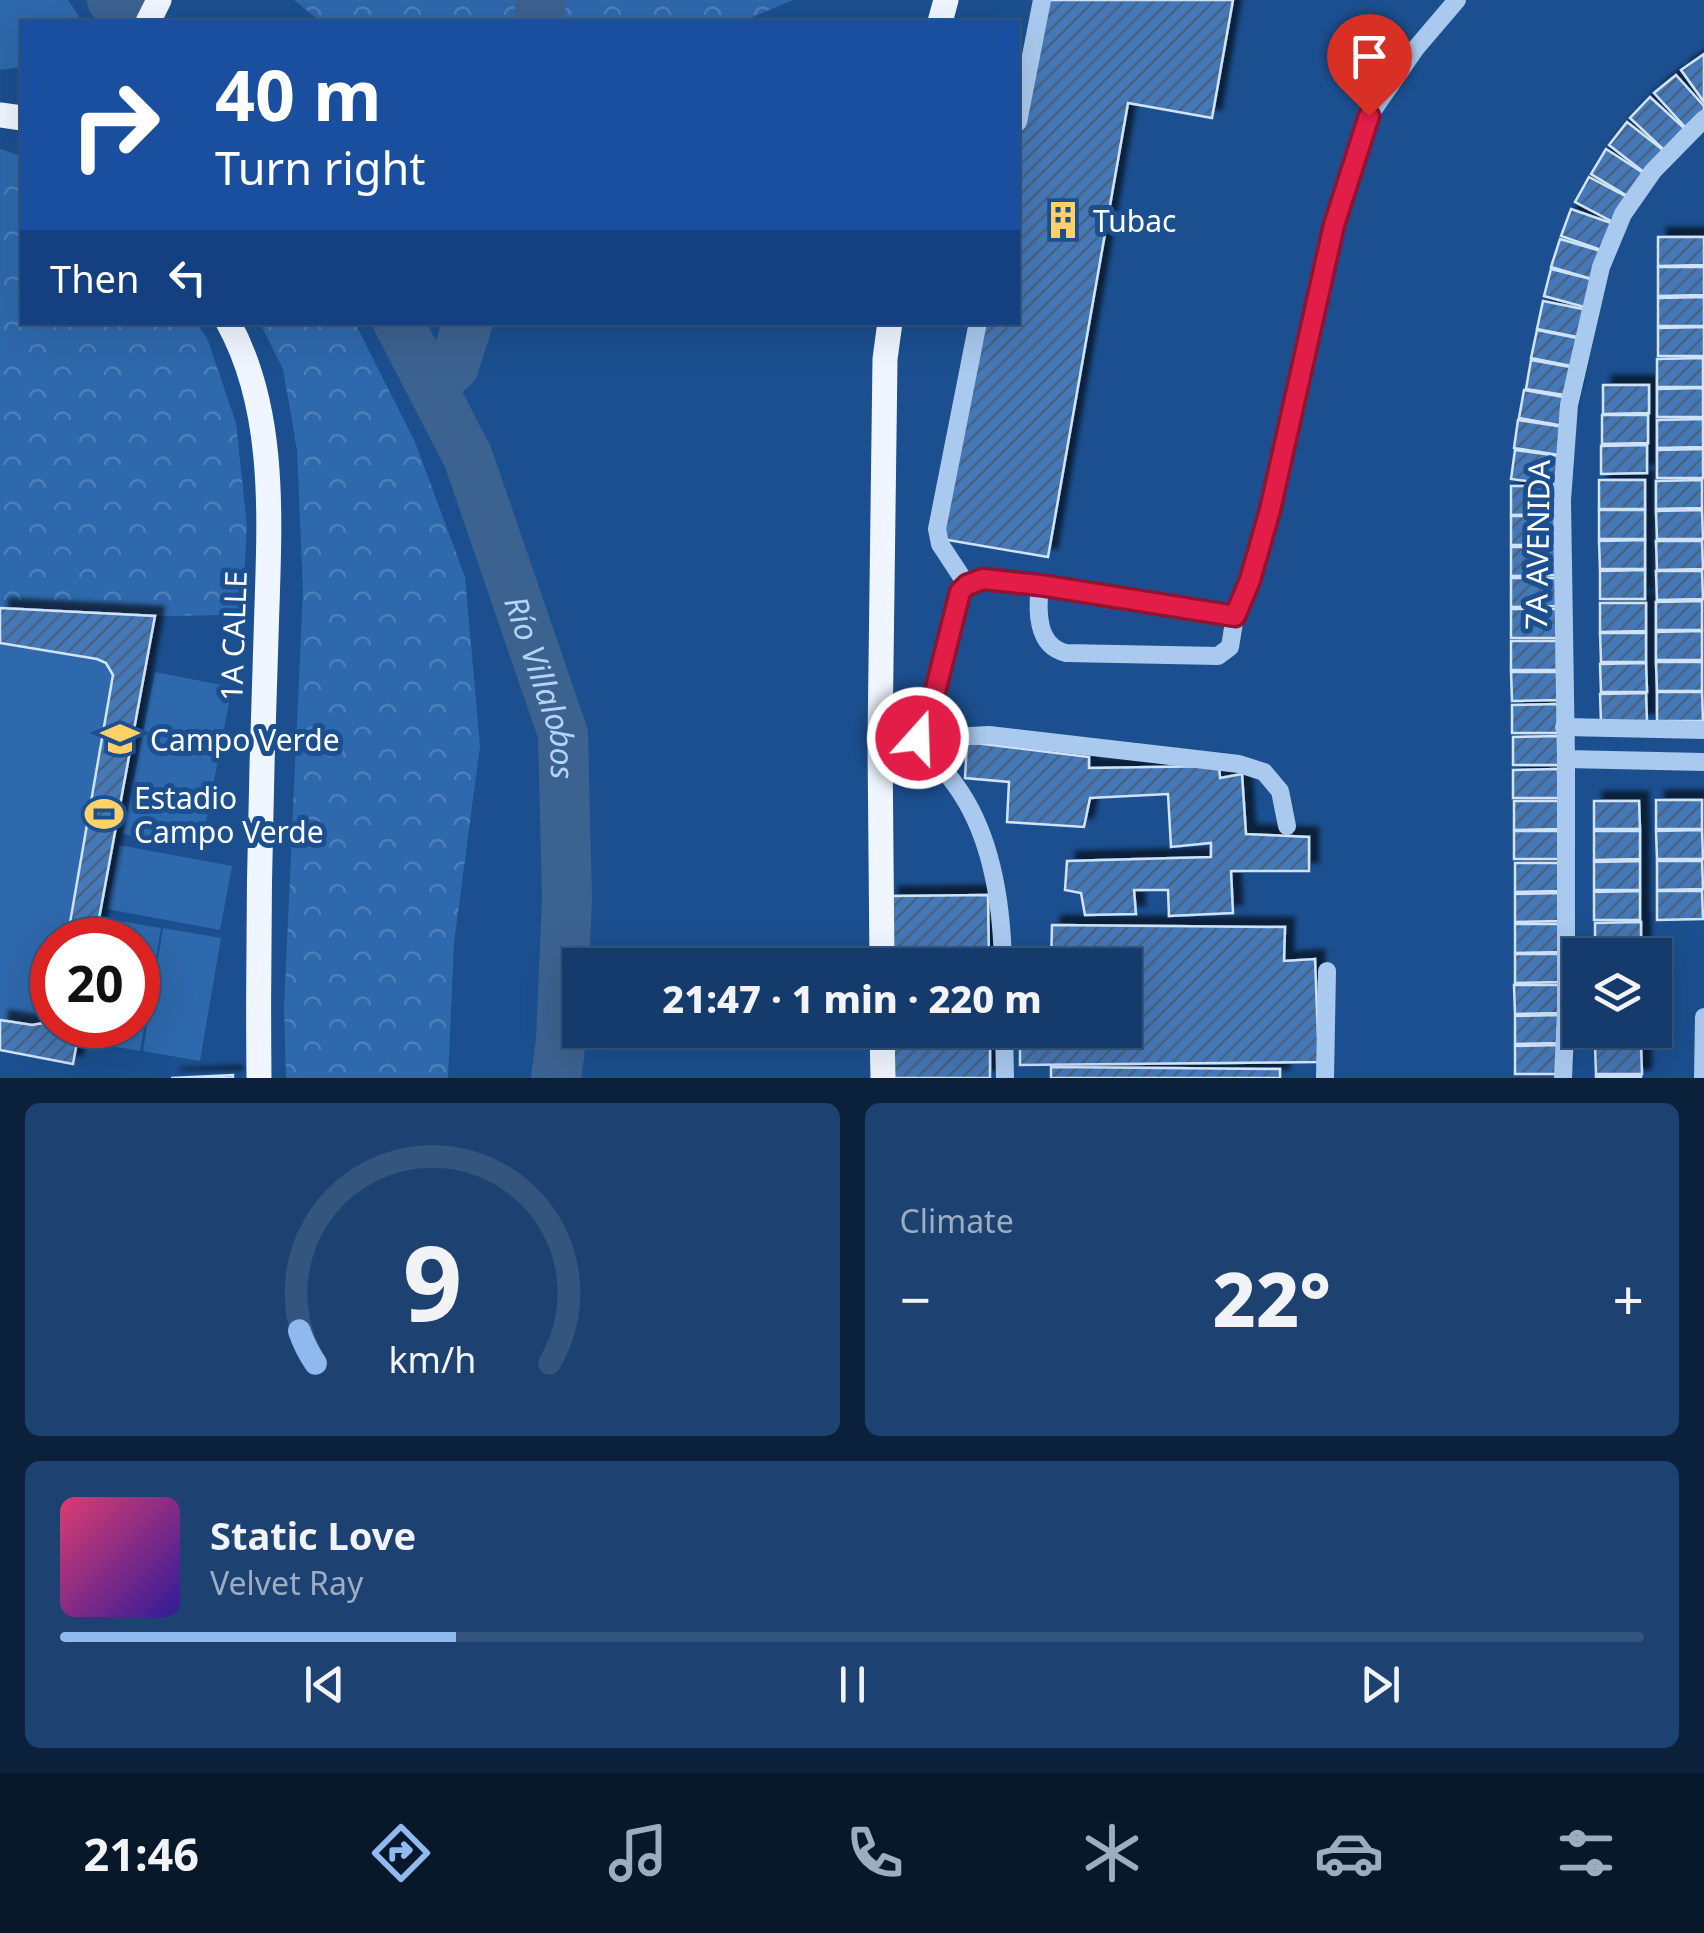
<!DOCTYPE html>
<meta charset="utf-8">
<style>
body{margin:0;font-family:"Noto Sans",sans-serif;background:#1d4271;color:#f1f3f6;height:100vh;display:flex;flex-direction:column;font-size:38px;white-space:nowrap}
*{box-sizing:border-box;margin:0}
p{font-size:32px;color:#9dadc1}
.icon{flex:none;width:55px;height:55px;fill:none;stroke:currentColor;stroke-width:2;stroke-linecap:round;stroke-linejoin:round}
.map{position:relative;height:1078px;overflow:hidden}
.details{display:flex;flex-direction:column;gap:25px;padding:25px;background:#0b203b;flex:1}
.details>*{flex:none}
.top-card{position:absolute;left:20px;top:20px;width:1000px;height:305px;border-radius:0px;box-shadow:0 10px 40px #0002,0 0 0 2px #33557e;background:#1a4fa0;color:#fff;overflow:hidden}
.tools{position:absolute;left:1562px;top:938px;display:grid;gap:20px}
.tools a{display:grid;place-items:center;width:110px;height:110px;border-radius:0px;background:#143b6b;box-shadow:0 10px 40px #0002,0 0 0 2px #33557e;font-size:50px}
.speed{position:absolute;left:30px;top:918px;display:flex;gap:20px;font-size:50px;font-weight:700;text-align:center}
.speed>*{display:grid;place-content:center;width:130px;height:130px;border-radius:50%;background:#143b6b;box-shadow:0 10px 40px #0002,0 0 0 2px #33557e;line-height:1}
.speed .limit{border:15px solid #d22;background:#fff;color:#111}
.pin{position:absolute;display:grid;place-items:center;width:85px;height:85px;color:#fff;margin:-102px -42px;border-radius:50% 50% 50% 0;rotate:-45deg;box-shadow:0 0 10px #0007}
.pin .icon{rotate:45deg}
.me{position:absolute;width:110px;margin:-55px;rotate:20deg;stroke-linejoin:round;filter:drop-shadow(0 0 8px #0008)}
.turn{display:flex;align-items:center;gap:35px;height:210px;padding:0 30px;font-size:45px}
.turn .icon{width:130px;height:130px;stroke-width:2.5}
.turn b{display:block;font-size:70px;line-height:85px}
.then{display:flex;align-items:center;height:95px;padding:0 30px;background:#0003;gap:20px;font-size:38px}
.big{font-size:75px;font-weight:800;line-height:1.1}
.details .card{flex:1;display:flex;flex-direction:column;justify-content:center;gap:15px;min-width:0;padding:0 35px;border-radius:15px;background:#1d4271}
.details .dial{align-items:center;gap:0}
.dial svg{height:260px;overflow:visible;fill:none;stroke:#33557e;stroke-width:7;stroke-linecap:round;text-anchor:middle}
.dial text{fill:#f1f3f6;stroke:none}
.song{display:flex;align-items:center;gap:30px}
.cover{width:120px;height:120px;border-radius:15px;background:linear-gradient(135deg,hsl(340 70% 55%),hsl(250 70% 35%))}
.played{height:10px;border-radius:5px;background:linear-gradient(90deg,#90b9f0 25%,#33557e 25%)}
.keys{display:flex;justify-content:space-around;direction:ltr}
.heat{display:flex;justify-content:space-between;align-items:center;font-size:55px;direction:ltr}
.details .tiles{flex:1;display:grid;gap:25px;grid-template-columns:1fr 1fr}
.card:last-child{grid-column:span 2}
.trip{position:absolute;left:562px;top:948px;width:580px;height:100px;border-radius:0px;background:#143b6b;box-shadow:0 10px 40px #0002,0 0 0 2px #33557e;font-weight:800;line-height:100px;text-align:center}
.tabs{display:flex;height:160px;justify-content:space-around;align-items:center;background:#08182b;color:#9dadc1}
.tabs .icon{width:70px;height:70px}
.tabs .selected{color:#90b9f0}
.tabs b{font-size:45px;color:#f1f3f6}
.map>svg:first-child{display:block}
.grass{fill:#2e69ad}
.forest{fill:url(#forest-crowns)}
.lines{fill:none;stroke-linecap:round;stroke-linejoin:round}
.river{stroke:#3c6290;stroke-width:50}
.building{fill:url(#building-hatch);stroke:#cfe3fa;stroke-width:2.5;filter:url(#shadow)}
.minor{stroke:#a9c9ee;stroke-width:18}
.major{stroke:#f0f6ff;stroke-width:25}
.route-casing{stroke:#92132f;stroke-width:25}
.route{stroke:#e11d48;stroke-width:18}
.labels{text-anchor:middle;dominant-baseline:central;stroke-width:10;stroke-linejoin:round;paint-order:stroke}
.poi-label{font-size:30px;fill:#fff;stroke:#1b4f8f;text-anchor:start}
.street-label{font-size:30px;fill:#fff;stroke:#1b4f8f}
.water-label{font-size:32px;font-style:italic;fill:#b5d3f5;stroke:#1b4f8f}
</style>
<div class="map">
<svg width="1704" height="1078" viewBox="0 0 1704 1078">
<defs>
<pattern id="forest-crowns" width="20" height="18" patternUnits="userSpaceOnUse" patternTransform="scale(2.5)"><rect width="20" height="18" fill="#2e69ad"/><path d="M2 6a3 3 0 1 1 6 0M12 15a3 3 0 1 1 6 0" fill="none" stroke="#4d80b9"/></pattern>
<pattern id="building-hatch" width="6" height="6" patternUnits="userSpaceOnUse" patternTransform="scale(2.5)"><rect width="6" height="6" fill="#4478b7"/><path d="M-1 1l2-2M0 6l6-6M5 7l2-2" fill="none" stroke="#486282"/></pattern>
<filter id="shadow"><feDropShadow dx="9" dy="-9" stdDeviation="2.5" flood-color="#0009"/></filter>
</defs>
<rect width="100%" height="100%" fill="#1b4f8f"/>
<g class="grass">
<polygon points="0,0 68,0 79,16 76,22 22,22 22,67 0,70"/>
<path d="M0,643L97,659L109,666L114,680L67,940H52V1016C39,1031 18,1023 0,1020Z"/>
<polygon points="155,672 232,687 201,848 123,834"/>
<polygon points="119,845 232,866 220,930 107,909"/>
<polygon points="102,918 161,928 140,1051 82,1041 84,1025 138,1025 138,940 99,940"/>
<polygon points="163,928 221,938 200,1061 143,1051"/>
</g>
<g class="forest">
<polygon points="294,0 793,0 741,22 321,22"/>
<polygon points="0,149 22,156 22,322 196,323 207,338 236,423 247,526 242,615 155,616 0,608"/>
<polygon points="260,323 355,323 415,442 465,577 480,746 454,943 448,1078 286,1078 284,1008 303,591 297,450 283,369"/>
</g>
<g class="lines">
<g class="river">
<polyline points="112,0 141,22"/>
<polyline points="538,22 541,0"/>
<path id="s1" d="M398,322L468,457L563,734L567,898L561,1041L556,1078"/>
<polyline points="432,386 454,366 468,322"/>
</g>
</g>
<g class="building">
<polygon points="1036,0 1233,0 1212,118 1128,103 1048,557 942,539 980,322 1018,322 1018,108"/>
<polygon points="1704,54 1704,102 1681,70"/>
<polygon points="1676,75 1704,106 1704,110 1685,127 1654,93"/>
<polygon points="1650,97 1684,128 1664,150 1630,118"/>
<polygon points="1627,122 1663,150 1645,173 1609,145"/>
<polygon points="1606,149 1645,174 1629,197 1591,174"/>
<polygon points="1589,177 1629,198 1615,223 1575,202"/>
<polygon points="1571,209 1614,224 1604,251 1561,236"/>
<polygon points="1658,237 1704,237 1704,265 1658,266"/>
<polygon points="1560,239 1604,252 1595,280 1551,267"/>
<polygon points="1658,267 1704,267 1704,295 1658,296"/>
<polygon points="1551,269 1595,280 1588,308 1544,296"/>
<polygon points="1704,297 1704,326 1658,326 1658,298"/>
<polygon points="1543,301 1588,310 1582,338 1537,329"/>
<polygon points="1704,327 1704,356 1658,356 1658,328"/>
<polygon points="1537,330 1582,339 1576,367 1531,358"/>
<polygon points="1703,358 1703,387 1657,387 1657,359"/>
<polygon points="1531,360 1576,368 1571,396 1526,389"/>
<polygon points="1603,385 1649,385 1649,413 1603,414"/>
<polygon points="1703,388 1703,417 1657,417 1657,389"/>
<polygon points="1524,390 1569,398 1564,426 1519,418"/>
<polygon points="1602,415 1648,415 1648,443 1602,444"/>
<polygon points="1703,419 1703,447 1657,448 1657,420"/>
<polygon points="1518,420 1564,427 1559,455 1514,448"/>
<polygon points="1647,445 1647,473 1601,474 1601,446"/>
<polygon points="1703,449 1703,478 1657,478 1657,450"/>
<polygon points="1515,450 1560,456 1556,485 1511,479"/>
<rect x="1599" y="480" width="46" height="29"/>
<polygon points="1702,480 1702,508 1656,509 1656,481"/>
<polygon points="1511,486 1557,486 1557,514 1511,515"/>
<rect x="1599" y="510" width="46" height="29"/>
<polygon points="1702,510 1703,539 1657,539 1656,511"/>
<rect x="1511" y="516" width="46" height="29"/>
<polygon points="1645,540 1645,569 1600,569 1599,541"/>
<polygon points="1656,541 1702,541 1703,569 1657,570"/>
<polygon points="1511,547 1557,547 1557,575 1511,576"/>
<polygon points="1645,570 1645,599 1600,599 1600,571"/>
<polygon points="1656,571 1702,571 1703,599 1657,600"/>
<polygon points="1511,578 1556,578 1557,606 1511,607"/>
<polygon points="1702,601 1702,630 1656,630 1656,602"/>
<polygon points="1600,603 1646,603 1646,631 1600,632"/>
<polygon points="0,608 155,616 95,940 67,940 113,675 106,663 97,659 0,643"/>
<rect x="1511" y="609" width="46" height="29"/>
<polygon points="1702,631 1702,660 1656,660 1656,632"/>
<polygon points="1600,633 1646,633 1646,662 1601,662"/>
<rect x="1511" y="641" width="46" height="29"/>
<polygon points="1656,662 1702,662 1702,691 1657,691"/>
<polygon points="1646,663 1647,692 1601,692 1600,664"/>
<polygon points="1511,672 1557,672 1558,700 1512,701"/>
<polygon points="1657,692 1702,692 1703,721 1657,721"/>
<polygon points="1646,693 1647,722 1601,722 1600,694"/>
<polygon points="1558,704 1558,733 1512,733 1512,705"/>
<polygon points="1558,736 1559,765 1513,765 1513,737"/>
<polygon points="967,742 1089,757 1089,768 1219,766 1220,778 1242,774 1246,834 1309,837 1309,871 1231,871 1233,913 1169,916 1168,890 1134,890 1136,914 1085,915 1081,893 1065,890 1067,861 1211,857 1211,843 1171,847 1168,794 1090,798 1084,827 1007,822 1009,782 965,778"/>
<polygon points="1558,769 1559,798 1513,798 1513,770"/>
<rect x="1656" y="800" width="46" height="29"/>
<polygon points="1514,801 1560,801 1560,829 1514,830"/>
<polygon points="1594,801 1639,801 1640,829 1594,829"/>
<polygon points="1702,830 1703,859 1657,859 1656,831"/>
<rect x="1514" y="831" width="46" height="28"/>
<polygon points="1594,831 1640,831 1640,859 1594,860"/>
<polygon points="1640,861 1640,890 1594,890 1594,862"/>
<polygon points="1657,861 1702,861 1703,889 1657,890"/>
<polygon points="1515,863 1561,863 1561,891 1515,892"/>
<polygon points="1640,891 1640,920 1594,920 1594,892"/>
<polygon points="1657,891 1702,891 1703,919 1657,920"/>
<polygon points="1561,893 1561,921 1515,922 1515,894"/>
<polygon points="988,895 989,965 891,965 890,896"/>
<polygon points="1641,922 1641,951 1595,951 1595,923"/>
<polygon points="1515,924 1561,924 1561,952 1515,953"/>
<polygon points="1052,925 1285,927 1284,961 1315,959 1319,1062 1020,1065 1020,1030 1125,1030 1125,965 1051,965"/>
<polygon points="1641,952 1641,955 1595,955 1595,953"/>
<polygon points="1515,954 1561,954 1561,982 1515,983"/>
<polygon points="1514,985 1560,985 1560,1013 1515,1014"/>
<polygon points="1560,1015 1561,1043 1515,1044 1515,1016"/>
<polygon points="52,1016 52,1025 80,1025 73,1064 0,1050 0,1020 32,1025 44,1023"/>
<polygon points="892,1030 990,1030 990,1078 893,1078"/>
<polygon points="1596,1030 1641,1030 1642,1041 1596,1042"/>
<polygon points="1561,1045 1561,1074 1515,1074 1515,1046"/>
<polygon points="1641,1045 1642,1074 1596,1074 1595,1046"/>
<polygon points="1051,1067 1280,1069 1280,1078 1051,1078"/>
<polygon points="233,1075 233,1078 171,1078"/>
<rect x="1596" y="1076" width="45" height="2"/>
</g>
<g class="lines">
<g class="minor">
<polyline points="1018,122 1042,0"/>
<polyline points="967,585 940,544 937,529 978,322"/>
<path d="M1040,585C1037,610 1036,646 1066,653L1218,656L1230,647L1235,616"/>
<polyline points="1564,727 1704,730"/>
<polyline points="880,741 989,735 1239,764 1264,772 1280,791 1287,826"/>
<polyline points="1566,759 1704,762"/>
<path d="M1003,965C1002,908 993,842 961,793C949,774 932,756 918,738L935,691L961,592L967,585L983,579L1040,585L1235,616L1250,580L1270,510L1335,225L1369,116L1416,48L1457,0"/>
<polyline points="1004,1030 1005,1078"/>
<polyline points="1325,1078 1327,971"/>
<polyline points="1563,1078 1566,1010 1566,759 1562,500 1569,405 1601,267 1623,214 1653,171 1704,119"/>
<polyline points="1703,1078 1704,1017"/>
</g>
<g class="major">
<polyline points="148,22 159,0"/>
<polyline points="940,22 946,0"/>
<polyline points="0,115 22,118"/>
<path d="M228,322C275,407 270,512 267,606C265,659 264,712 262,766C259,870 258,974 259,1078"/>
<polyline points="882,965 880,741 885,359 890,322"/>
<polyline points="882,1030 883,1078"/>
</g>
</g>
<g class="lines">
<g class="route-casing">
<polyline id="route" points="918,738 935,692 960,592 967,585 983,579 1040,585 1235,616 1250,580 1270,510 1334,225 1369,116"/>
</g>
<use href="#route" class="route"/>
</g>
<defs>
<g id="building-bare" transform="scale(3)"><path d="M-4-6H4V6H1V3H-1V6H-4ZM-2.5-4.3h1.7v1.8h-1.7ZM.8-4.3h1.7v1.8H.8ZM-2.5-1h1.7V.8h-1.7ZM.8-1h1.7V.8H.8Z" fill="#ffd166" stroke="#1b4f8f" stroke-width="2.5" paint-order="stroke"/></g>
<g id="school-bare" transform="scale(3)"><path d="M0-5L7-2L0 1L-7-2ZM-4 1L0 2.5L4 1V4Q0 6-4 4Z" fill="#ffd166" stroke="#1b4f8f" stroke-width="2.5" paint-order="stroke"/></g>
<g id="stadium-bare" transform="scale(3)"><path d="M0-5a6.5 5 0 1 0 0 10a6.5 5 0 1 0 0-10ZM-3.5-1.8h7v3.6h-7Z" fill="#ffd166" stroke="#1b4f8f" stroke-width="2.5" paint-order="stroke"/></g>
</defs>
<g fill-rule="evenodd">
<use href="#building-bare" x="1063" y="220"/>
<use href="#school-bare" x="120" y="739"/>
<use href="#stadium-bare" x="104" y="814"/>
</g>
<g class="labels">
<g class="poi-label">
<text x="1093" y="220">Tubac</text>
<text x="150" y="739">Campo Verde</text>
<text x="134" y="797">Estadio<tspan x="134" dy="34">Campo Verde</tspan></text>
</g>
<g class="street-label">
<text transform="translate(1537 545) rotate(-89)">7A AVENIDA</text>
<text transform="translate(233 636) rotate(-88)">1A CALLE</text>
</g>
<g class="water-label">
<text stroke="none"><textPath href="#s1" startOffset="395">Río Villalobos</textPath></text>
</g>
</g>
</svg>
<div class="tools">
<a><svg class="icon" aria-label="layers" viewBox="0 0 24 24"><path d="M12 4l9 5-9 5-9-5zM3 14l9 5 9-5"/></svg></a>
</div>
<div class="speed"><div class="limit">20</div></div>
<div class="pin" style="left:1369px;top:116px;background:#d93025"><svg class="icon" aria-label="arrive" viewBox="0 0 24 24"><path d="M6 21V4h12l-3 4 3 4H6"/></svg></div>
<svg class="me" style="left:918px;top:738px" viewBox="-20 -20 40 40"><circle r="17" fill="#e11d48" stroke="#fff" stroke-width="3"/><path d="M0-11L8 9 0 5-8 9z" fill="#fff"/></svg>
<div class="trip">21:47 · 1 min · 220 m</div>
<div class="top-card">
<div class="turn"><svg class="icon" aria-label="right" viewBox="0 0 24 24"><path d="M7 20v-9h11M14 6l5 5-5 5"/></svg><div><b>40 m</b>Turn right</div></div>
<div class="then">Then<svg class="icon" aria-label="left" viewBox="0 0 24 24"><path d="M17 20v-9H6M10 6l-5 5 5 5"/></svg></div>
</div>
</div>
<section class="details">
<div class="tiles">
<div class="card dial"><svg viewBox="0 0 100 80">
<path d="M14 69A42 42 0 1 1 86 69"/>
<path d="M14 69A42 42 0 0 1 9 59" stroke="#90b9f0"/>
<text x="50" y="56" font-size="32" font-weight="700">9</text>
<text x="50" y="72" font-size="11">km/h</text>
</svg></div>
<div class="card"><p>Climate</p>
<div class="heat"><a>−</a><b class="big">22°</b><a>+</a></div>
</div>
<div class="card">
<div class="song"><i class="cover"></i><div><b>Static Love</b><p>Velvet Ray</p></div></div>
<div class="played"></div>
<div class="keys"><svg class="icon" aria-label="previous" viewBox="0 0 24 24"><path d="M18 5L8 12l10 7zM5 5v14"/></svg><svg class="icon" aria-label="pause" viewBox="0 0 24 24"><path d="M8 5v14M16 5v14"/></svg><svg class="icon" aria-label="next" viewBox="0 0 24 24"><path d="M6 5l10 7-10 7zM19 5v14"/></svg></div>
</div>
</div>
</section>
<nav class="tabs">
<b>21:46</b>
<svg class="icon selected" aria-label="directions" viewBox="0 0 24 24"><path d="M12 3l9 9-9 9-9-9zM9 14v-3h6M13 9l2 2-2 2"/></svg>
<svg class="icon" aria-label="music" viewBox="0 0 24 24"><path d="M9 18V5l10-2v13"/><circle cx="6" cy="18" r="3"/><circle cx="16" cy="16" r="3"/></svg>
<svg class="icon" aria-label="phone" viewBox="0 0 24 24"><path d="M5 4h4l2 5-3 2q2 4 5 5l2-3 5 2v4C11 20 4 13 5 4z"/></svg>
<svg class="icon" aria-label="climate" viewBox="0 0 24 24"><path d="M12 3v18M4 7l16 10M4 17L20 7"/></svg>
<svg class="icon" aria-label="car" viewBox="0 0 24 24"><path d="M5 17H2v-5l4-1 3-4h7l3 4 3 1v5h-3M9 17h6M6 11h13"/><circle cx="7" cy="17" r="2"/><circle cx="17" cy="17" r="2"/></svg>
<svg class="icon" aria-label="filters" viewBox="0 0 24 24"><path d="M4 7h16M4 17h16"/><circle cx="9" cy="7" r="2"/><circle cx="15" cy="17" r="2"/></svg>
</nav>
